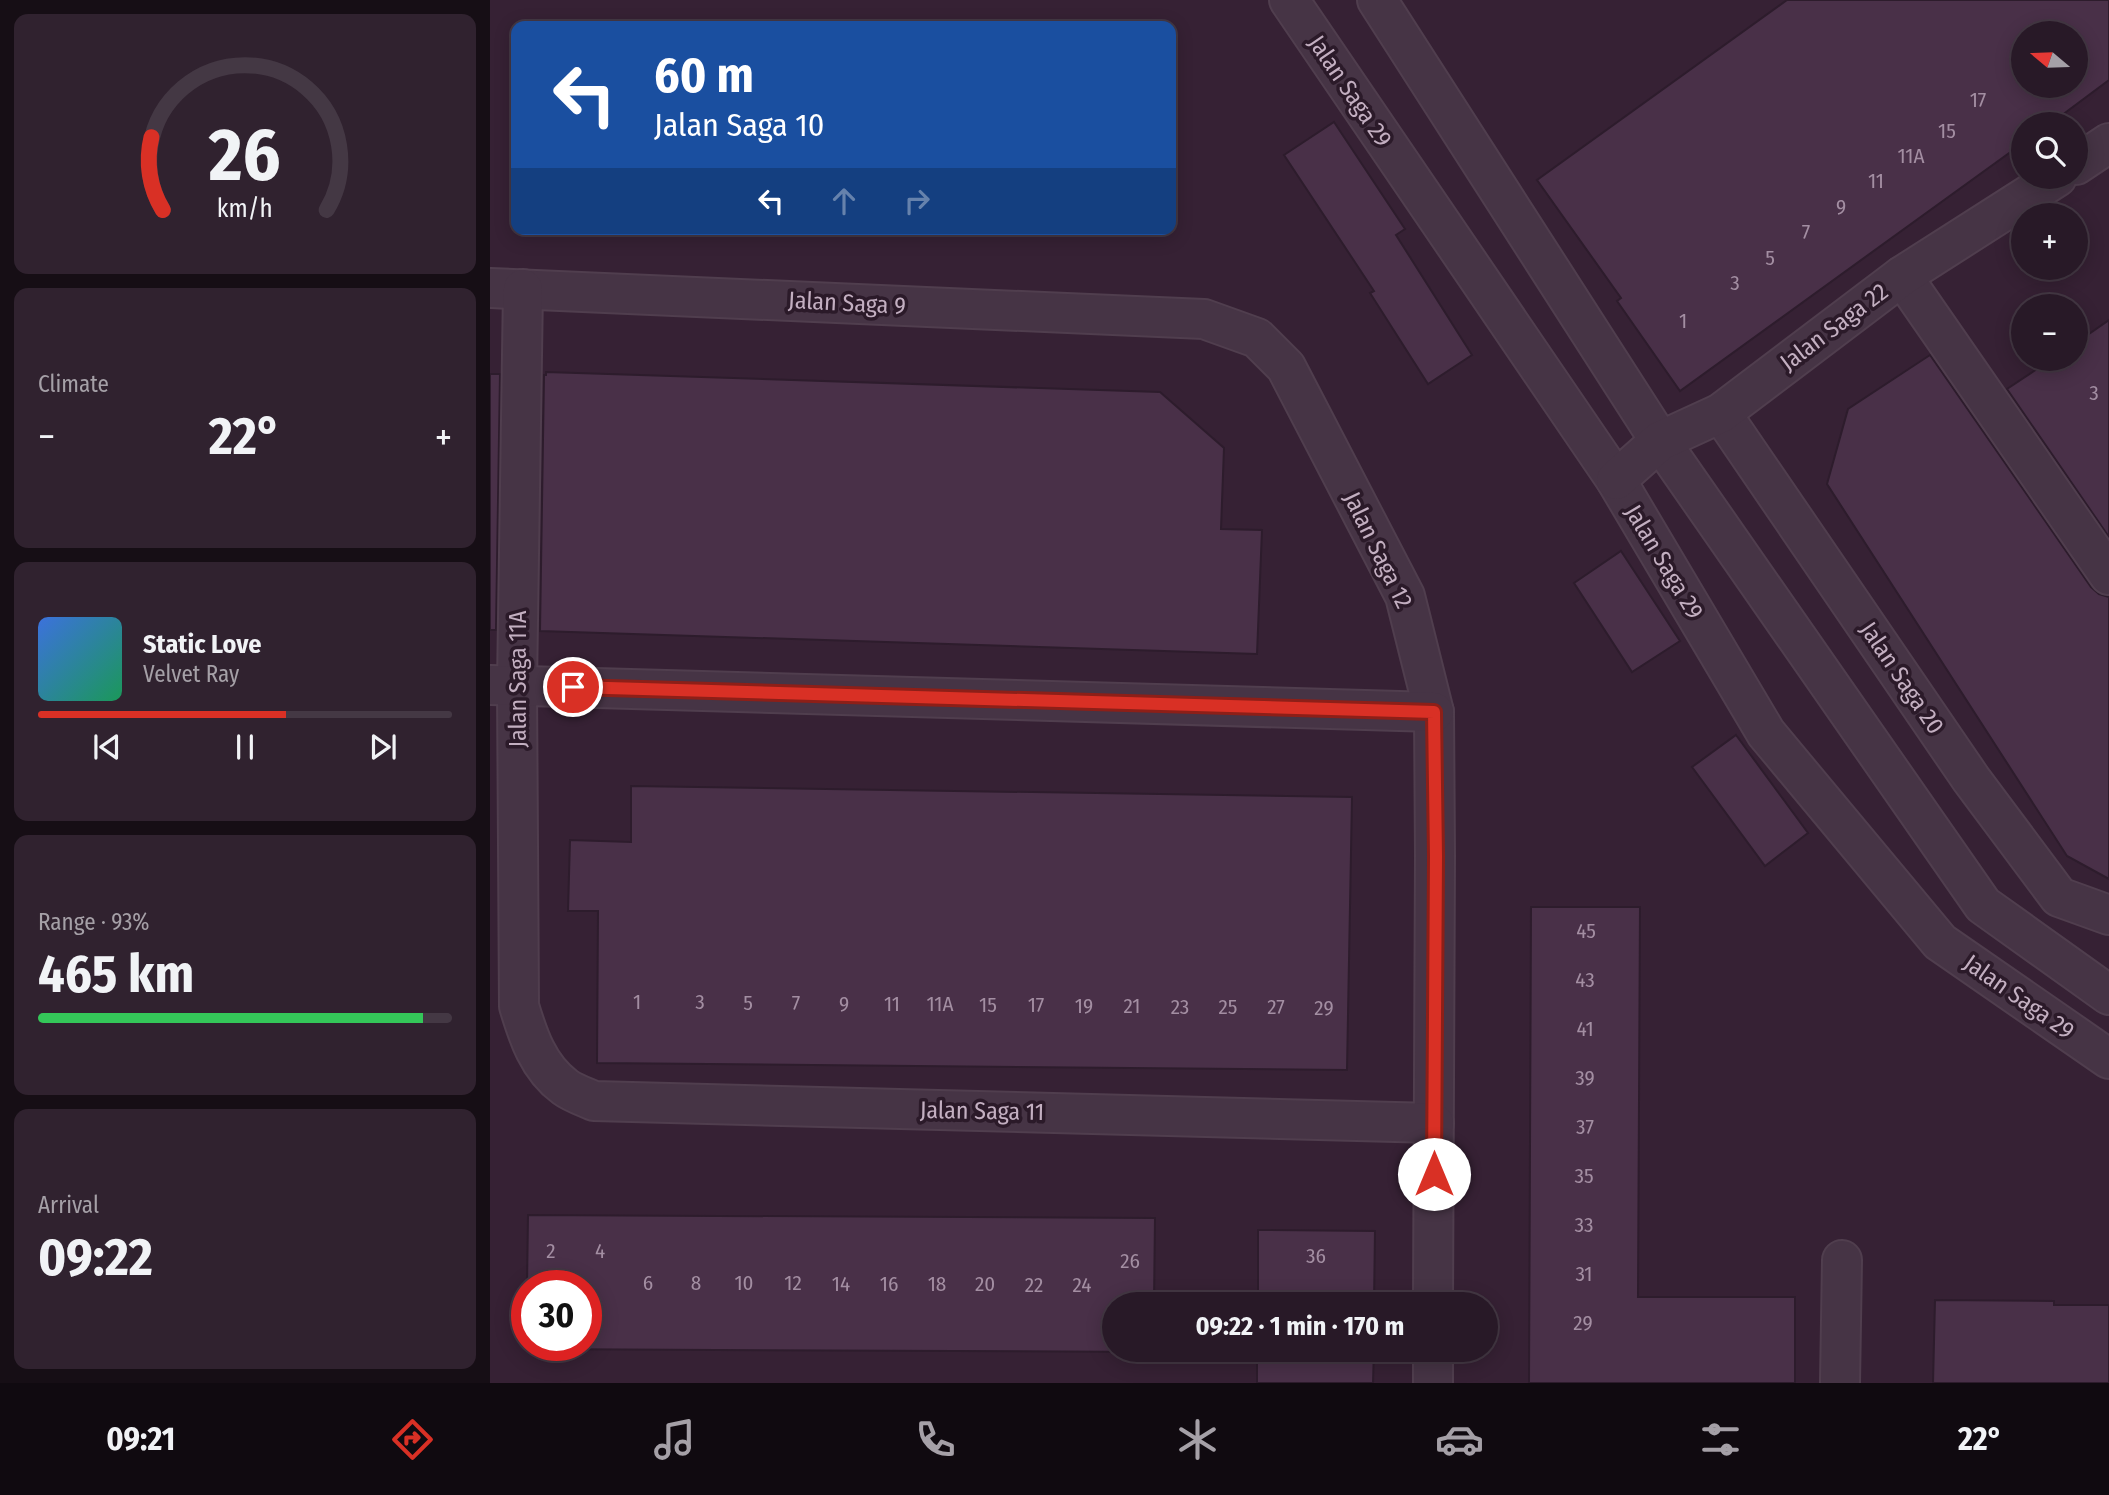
<!DOCTYPE html>
<meta charset="utf-8">
<style>
body{margin:0;font-family:"Fira Sans Condensed",sans-serif;background:#30222f;color:#f1f3f6;height:100vh;display:flex;flex-direction:column;font-size:26px;white-space:nowrap}
*{box-sizing:border-box;margin:0}
p{font-size:23px;color:#a5a0a7}
.icon{flex:none;width:38px;height:38px;fill:none;stroke:currentColor;stroke-width:2;stroke-linecap:round;stroke-linejoin:round}
.map{position:relative;flex:1;overflow:hidden}
.panel{display:flex;flex-direction:column;gap:14px;padding:14px;background:#160e15;width:490px}
.panel>*{flex:none}
.banner{position:absolute;left:21px;top:21px;width:665px;height:214px;border-radius:14px;box-shadow:0 4px 18px #0003,0 0 0 2px #443844;background:#1a4fa0;color:#fff;overflow:hidden}
.needle{width:46px;rotate:289deg}
.tools{position:absolute;left:1521px;top:21px;display:grid;gap:14px}
.tools a{display:grid;place-items:center;width:77px;height:77px;border-radius:50%;background:#281927;box-shadow:0 4px 18px #0003,0 0 0 2px #443844;font-size:35px}
.speed{position:absolute;left:21px;top:1270px;display:flex;gap:14px;font-size:35px;font-weight:700;text-align:center}
.speed>*{display:grid;place-content:center;width:91px;height:91px;border-radius:50%;background:#281927;box-shadow:0 4px 18px #0003,0 0 0 2px #443844;line-height:1}
.speed .limit{border:10px solid #d22;background:#fff;color:#111}
.pin{position:absolute;display:grid;place-items:center;width:60px;height:60px;color:#fff;margin:-30px;border:4px solid #fff;border-radius:50%;box-shadow:0 2px 7px #0007}
.me{position:absolute;width:77px;margin:-38px;rotate:0deg;stroke-linejoin:round;filter:drop-shadow(0 0 5px #0008)}
.turn{display:flex;align-items:center;gap:24px;height:147px;padding:0 28px;font-size:32px}
.turn .icon{width:91px;height:91px;stroke-width:2.5}
.turn b{display:block;font-size:49px;line-height:60px}
.lanes{display:flex;align-items:center;height:66px;padding:0 28px;background:#0003;justify-content:center;gap:35px;direction:ltr}
.lanes .off{opacity:.35}
.big{font-size:52px;font-weight:700;line-height:1.1}
.panel .card{flex:1;display:flex;flex-direction:column;justify-content:center;gap:10px;min-width:0;padding:0 24px;border-radius:14px;background:#30222f}
.panel .dial{align-items:center;gap:0}
.dial svg{height:182px;overflow:visible;fill:none;stroke:#443844;stroke-width:7;stroke-linecap:round;text-anchor:middle}
.dial text{fill:#f1f3f6;stroke:none}
.song{display:flex;align-items:center;gap:21px}
.cover{width:84px;height:84px;border-radius:10px;background:linear-gradient(135deg,hsl(220 70% 55%),hsl(150 70% 35%))}
.played{height:7px;border-radius:4px;background:linear-gradient(90deg,#d93025 60%,#443844 60%)}
.keys{display:flex;justify-content:space-around;direction:ltr}
.heat{display:flex;justify-content:space-between;align-items:center;font-size:38px;direction:ltr}
.charge{height:10px;border-radius:5px;background:linear-gradient(90deg,#34c759 93%,#443844 0)}
.trip{position:absolute;left:612px;top:1292px;width:396px;height:70px;border-radius:35px;background:#281927;box-shadow:0 4px 18px #0003,0 0 0 2px #443844;font-weight:700;line-height:70px;text-align:center}
.dock{display:flex;height:112px;justify-content:space-around;align-items:center;background:#100a10;color:#a5a0a7}
.dock .icon{width:49px;height:49px}
.dock .on{color:#d93025}
.dock b{font-size:32px;color:#f1f3f6}
main{display:flex;flex:1;min-height:0}
.map>svg:first-child{display:block}
.building{fill:#493048;stroke:#2d1c2c;stroke-width:2;fill-rule:evenodd}
.lines{fill:none;stroke-linecap:round;stroke-linejoin:round}
.minor-casing{stroke:#503e4e;stroke-width:42}
.minor{stroke:#463445;stroke-width:38}
.route-casing{stroke:#8d1f18;stroke-width:18}
.route{stroke:#d93025;stroke-width:12}
.labels{text-anchor:middle;dominant-baseline:central;stroke-width:7;stroke-linejoin:round;paint-order:stroke}
.number-label{font-size:21px;fill:#a38ea2}
.street-label{font-size:24px;fill:#c3afc1;stroke:#2b1a29}
</style>
<main>
<section class="panel">
<div class="card dial"><svg viewBox="0 0 100 80">
<path d="M14 69A42 42 0 1 1 86 69"/>
<path d="M14 69A42 42 0 0 1 9 37" stroke="#d93025"/>
<text x="50" y="56" font-size="32" font-weight="700">26</text>
<text x="50" y="72" font-size="11">km/h</text>
</svg></div>
<div class="card"><p>Climate</p>
<div class="heat"><a>−</a><b class="big">22°</b><a>+</a></div>
</div>
<div class="card">
<div class="song"><i class="cover"></i><div><b>Static Love</b><p>Velvet Ray</p></div></div>
<div class="played"></div>
<div class="keys"><svg class="icon" aria-label="previous" viewBox="0 0 24 24"><path d="M18 5L8 12l10 7zM5 5v14"/></svg><svg class="icon" aria-label="pause" viewBox="0 0 24 24"><path d="M8 5v14M16 5v14"/></svg><svg class="icon" aria-label="next" viewBox="0 0 24 24"><path d="M6 5l10 7-10 7zM19 5v14"/></svg></div>
</div>
<div class="card"><p>Range · 93%</p><b class="big">465 km</b><div class="charge"></div></div>
<div class="card"><p>Arrival</p><b class="big">09:22</b></div>
</section>
<div class="map">
<svg width="1619" height="1383" viewBox="0 0 1619 1383">
<rect width="100%" height="100%" fill="#362134"/>
<g class="building">
<path d="M1297,0H1619V80L1560,124H1533V143L1190,391L1127,301L1131,298L1047,180ZM1533,33H1586V86H1533Z"/>
<polygon points="844,122 915,229 906,235 982,355 938,384 880,293 884,291 794,155"/>
<polygon points="1619,320 1619,537 1517,389 1562,359 1586,359 1586,343"/>
<polygon points="1440,355 1601,587 1609,594 1619,597 1619,879 1577,856 1337,484 1358,409"/>
<polygon points="56,372 670,392 734,448 731,529 772,530 767,654 50,631 54,375 56,375"/>
<polygon points="0,374 10,374 6,630 0,630"/>
<polygon points="1131,551 1190,641 1142,672 1084,583"/>
<polygon points="1246,735 1318,833 1275,866 1202,767"/>
<polygon points="141,786 862,797 857,1070 107,1063 108,911 78,911 80,840 141,842"/>
<polygon points="1041,907 1150,907 1148,1297 1305,1297 1305,1383 1039,1383"/>
<polygon points="38,1215 665,1218 664,1304 625,1304 625,1349 664,1349 664,1352 36,1349 37,1319 37,1346 96,1346 96,1286 37,1286"/>
<polygon points="768,1230 885,1231 884,1304 768,1304"/>
<polygon points="1445,1300 1564,1301 1564,1305 1619,1305 1619,1383 1443,1383"/>
<polygon points="767,1349 884,1349 883,1383 767,1383"/>
</g>
<g class="lines">
<g class="minor-casing">
<g id="minor">
<polyline points="799,0 1126,480 1276,733 1450,942 1619,1059"/>
<polyline points="887,0 1170,441 1493,905 1619,995"/>
<polyline points="1586,165 1619,143"/>
<polyline points="1412,276 1619,575"/>
<polyline points="0,288 714,319 767,338 796,367 915,596 944,712 945,856 943,1304"/>
<path d="M33,289L27,685L29,1006C38,1036 48,1067 75,1087C83,1093 95,1097 104,1101L944,1123"/>
<polyline points="1231,413 1481,779 1569,897 1619,915"/>
<polyline points="1126,480 1170,441 1231,413 1412,276 1567,177"/>
<polyline points="0,685 944,712"/>
<polyline points="943,1383 943,1349"/>
<polyline points="1350,1383 1352,1260"/>
</g>
</g>
<use href="#minor" class="minor"/>
</g>
<g class="lines">
<g class="route-casing">
<polyline id="route" points="83,687 944,712 946,856 944,1174"/>
</g>
<use href="#route" class="route"/>
</g>
<g class="labels">
<g class="number-label">
<text x="1488" y="100">17</text>
<text x="1457" y="131">15</text>
<text x="1421" y="156">11A</text>
<text x="1386" y="181">11</text>
<text x="1351" y="207">9</text>
<text x="1316" y="232">7</text>
<text x="1280" y="258">5</text>
<text x="1245" y="283">3</text>
<text x="1193" y="321">1</text>
<text x="1604" y="393">3</text>
<text x="1096" y="931">45</text>
<text x="1095" y="980">43</text>
<text x="147" y="1002">1</text>
<text x="210" y="1002">3</text>
<text x="258" y="1003">5</text>
<text x="306" y="1003">7</text>
<text x="354" y="1004">9</text>
<text x="402" y="1004">11</text>
<text x="450" y="1004">11A</text>
<text x="498" y="1005">15</text>
<text x="546" y="1005">17</text>
<text x="594" y="1006">19</text>
<text x="642" y="1006">21</text>
<text x="690" y="1007">23</text>
<text x="738" y="1007">25</text>
<text x="786" y="1007">27</text>
<text x="834" y="1008">29</text>
<text x="1095" y="1029">41</text>
<text x="1095" y="1078">39</text>
<text x="1095" y="1127">37</text>
<text x="1094" y="1176">35</text>
<text x="1094" y="1225">33</text>
<text x="61" y="1251">2</text>
<text x="110" y="1251">4</text>
<text x="826" y="1256">36</text>
<text x="640" y="1261">26</text>
<text x="1094" y="1274">31</text>
<text x="158" y="1283">6</text>
<text x="206" y="1283">8</text>
<text x="254" y="1283">10</text>
<text x="303" y="1283">12</text>
<text x="351" y="1284">14</text>
<text x="399" y="1284">16</text>
<text x="447" y="1284">18</text>
<text x="495" y="1284">20</text>
<text x="544" y="1285">22</text>
<text x="592" y="1285">24</text>
<text x="1093" y="1323">29</text>
</g>
<g class="street-label">
<text transform="translate(860 91) rotate(56)">Jalan Saga 29</text>
<text transform="translate(357 303) rotate(3)">Jalan Saga 9</text>
<text transform="translate(1344 327) rotate(-37)">Jalan Saga 22</text>
<text transform="translate(888 550) rotate(64)">Jalan Saga 12</text>
<text transform="translate(1174 562) rotate(59)">Jalan Saga 29</text>
<text transform="translate(1412 678) rotate(56)">Jalan Saga 20</text>
<text transform="translate(28 679) rotate(-90)">Jalan Saga 11A</text>
<text transform="translate(1529 997) rotate(35)">Jalan Saga 29</text>
<text transform="translate(492 1111) rotate(1)">Jalan Saga 11</text>
</g>
</g>
</svg>
<div class="tools">
<a><svg class="needle" viewBox="-14 -14 28 28"><path d="M0-13l5 13h-10z" fill="#e53935"/><path d="M0 13l5-13h-10z" fill="#a5a0a7"/></svg></a>
<a><svg class="icon" aria-label="search" viewBox="0 0 24 24"><circle cx="10" cy="10" r="6"/><path d="M15 15l6 6"/></svg></a>
<a>+</a>
<a>−</a>
</div>
<div class="speed"><div class="limit">30</div></div>
<div class="pin" style="left:83px;top:687px;background:#d93025"><svg class="icon" aria-label="arrive" viewBox="0 0 24 24"><path d="M6 21V4h12l-3 4 3 4H6"/></svg></div>
<svg class="me" style="left:944px;top:1174px" viewBox="-20 -20 40 40"><circle r="19" fill="#fff"/><path d="M0-13L10 11 0 6-10 11z" fill="#d93025"/></svg>
<div class="trip">09:22 · 1 min · 170 m</div>
<div class="banner">
<div class="turn"><svg class="icon" aria-label="left" viewBox="0 0 24 24"><path d="M17 20v-9H6M10 6l-5 5 5 5"/></svg><div><b>60 m</b>Jalan Saga 10</div></div>
<div class="lanes"><svg class="icon" aria-label="left" viewBox="0 0 24 24"><path d="M17 20v-9H6M10 6l-5 5 5 5"/></svg><svg class="icon off" aria-label="ahead" viewBox="0 0 24 24"><path d="M12 20V5M6 11l6-6 6 6"/></svg><svg class="icon off" aria-label="right" viewBox="0 0 24 24"><path d="M7 20v-9h11M14 6l5 5-5 5"/></svg></div>
</div>
</div>
</main>
<nav class="dock">
<b>09:21</b>
<svg class="icon on" aria-label="directions" viewBox="0 0 24 24"><path d="M12 3l9 9-9 9-9-9zM9 14v-3h6M13 9l2 2-2 2"/></svg>
<svg class="icon" aria-label="music" viewBox="0 0 24 24"><path d="M9 18V5l10-2v13"/><circle cx="6" cy="18" r="3"/><circle cx="16" cy="16" r="3"/></svg>
<svg class="icon" aria-label="phone" viewBox="0 0 24 24"><path d="M5 4h4l2 5-3 2q2 4 5 5l2-3 5 2v4C11 20 4 13 5 4z"/></svg>
<svg class="icon" aria-label="climate" viewBox="0 0 24 24"><path d="M12 3v18M4 7l16 10M4 17L20 7"/></svg>
<svg class="icon" aria-label="car" viewBox="0 0 24 24"><path d="M5 17H2v-5l4-1 3-4h7l3 4 3 1v5h-3M9 17h6M6 11h13"/><circle cx="7" cy="17" r="2"/><circle cx="17" cy="17" r="2"/></svg>
<svg class="icon" aria-label="filters" viewBox="0 0 24 24"><path d="M4 7h16M4 17h16"/><circle cx="9" cy="7" r="2"/><circle cx="15" cy="17" r="2"/></svg>
<b>22°</b>
</nav>
